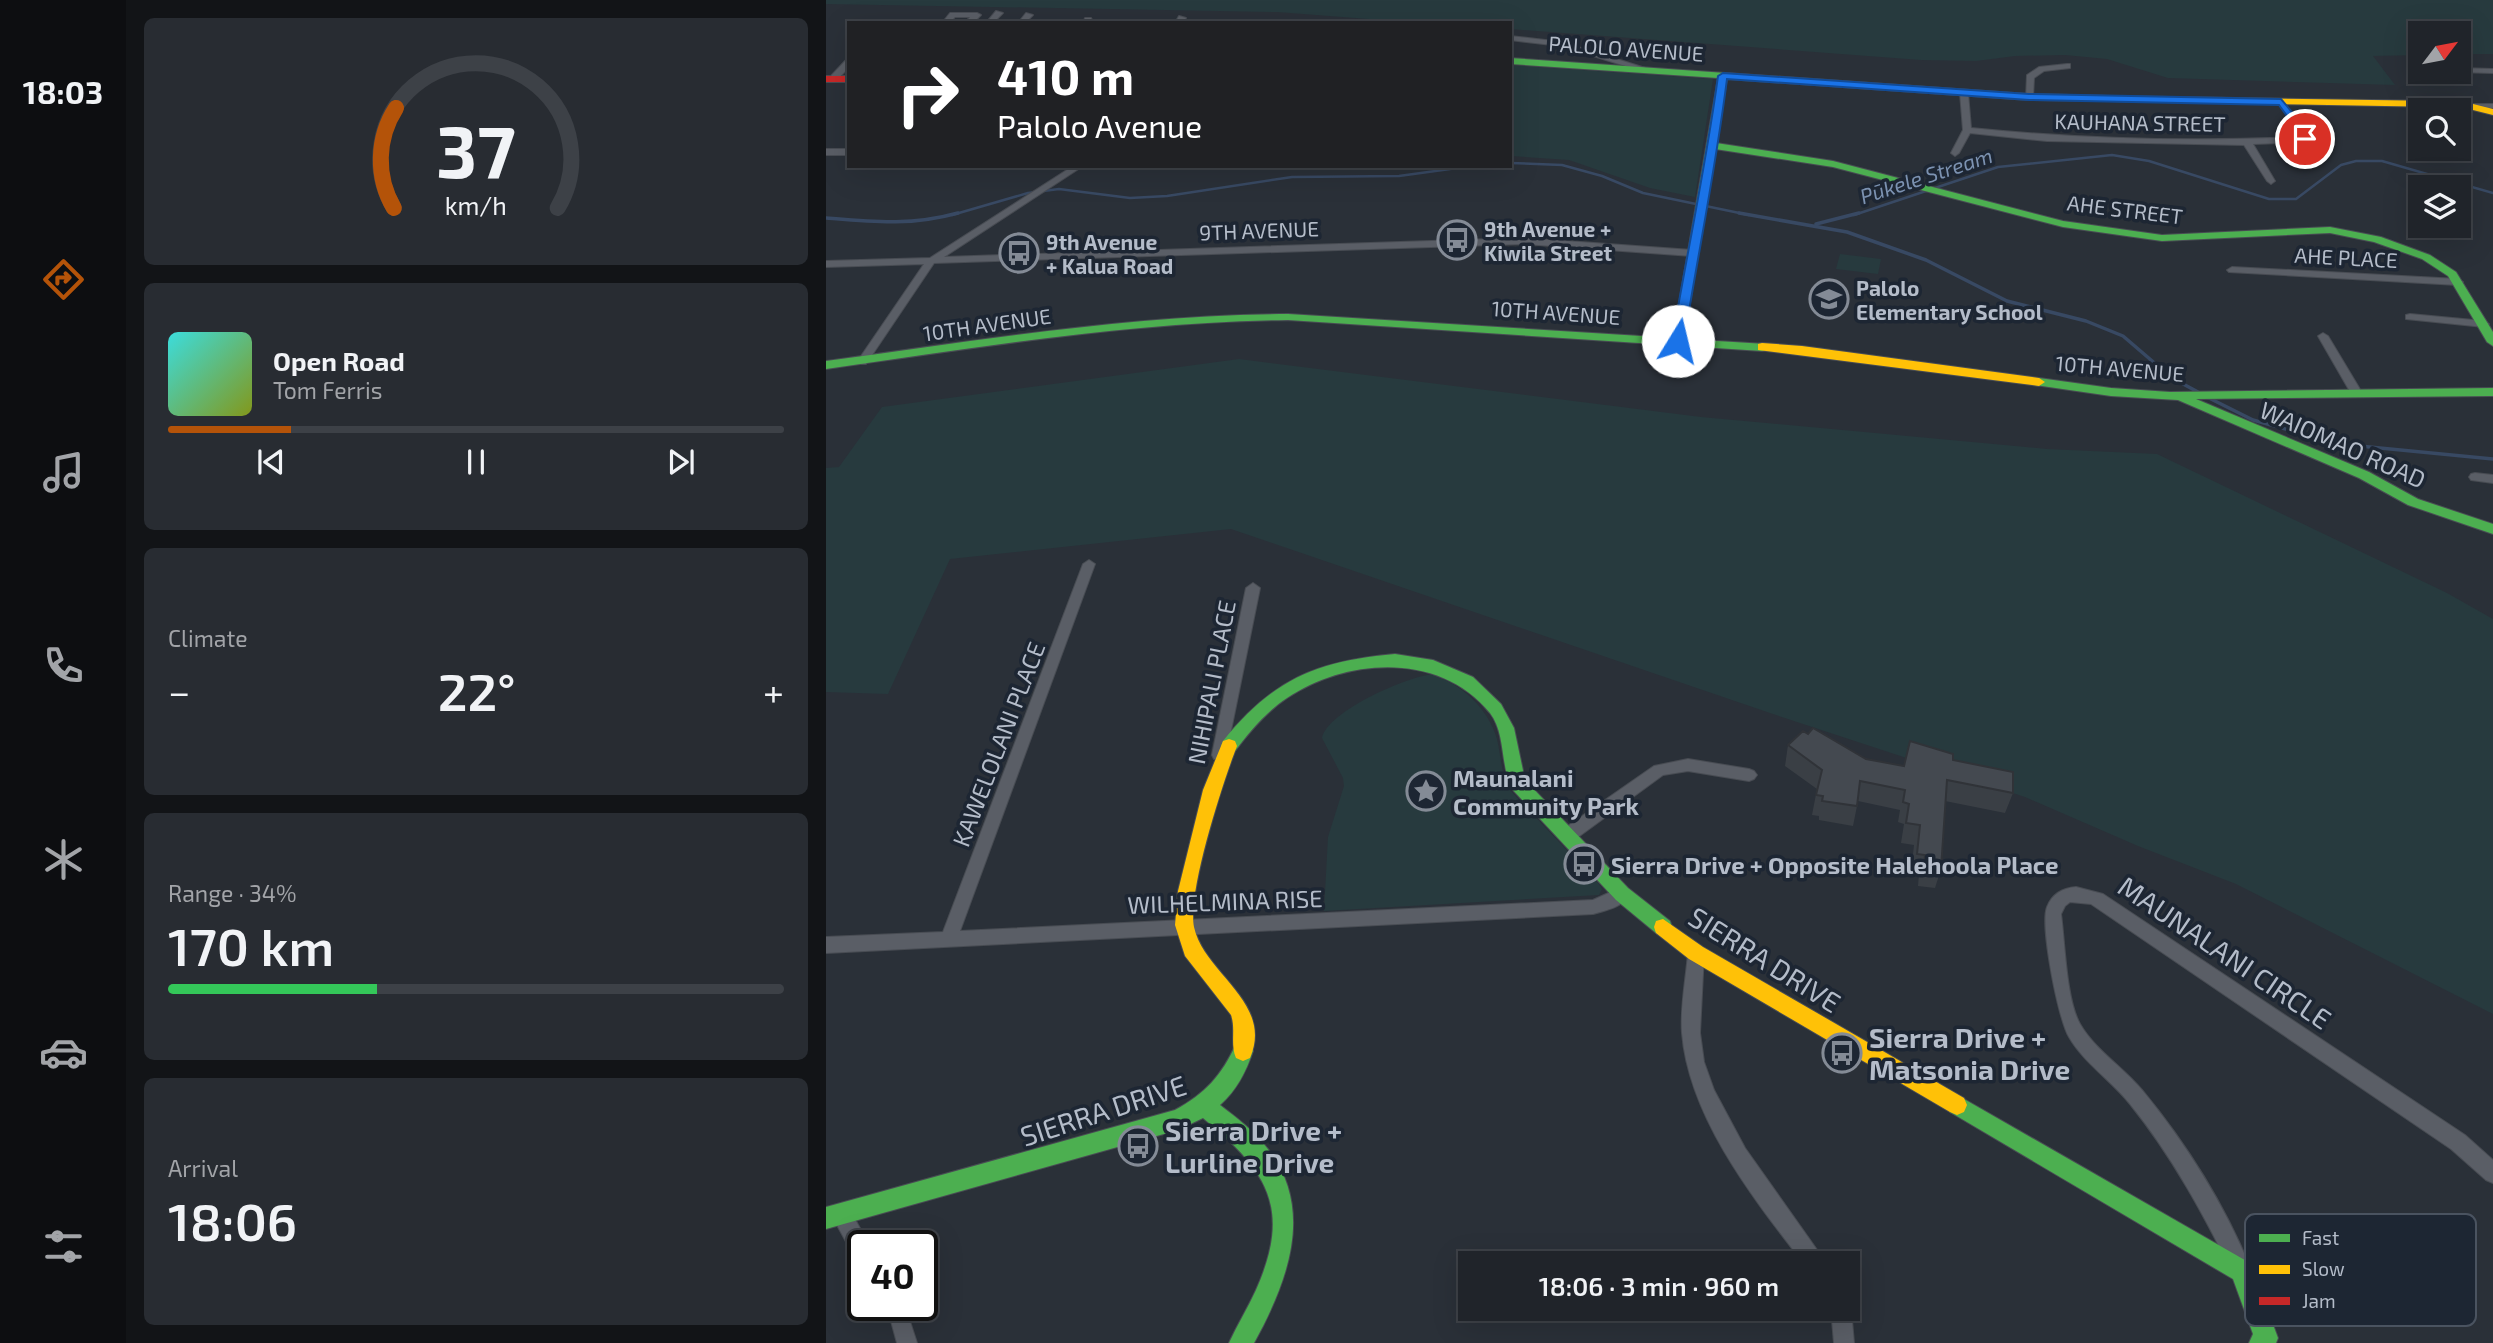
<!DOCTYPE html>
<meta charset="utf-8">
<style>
body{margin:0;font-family:"Exo 2",sans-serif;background:#282c32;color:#f1f3f6;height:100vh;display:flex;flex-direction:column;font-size:26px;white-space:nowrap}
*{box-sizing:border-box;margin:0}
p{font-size:23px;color:#a2a4a8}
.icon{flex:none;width:38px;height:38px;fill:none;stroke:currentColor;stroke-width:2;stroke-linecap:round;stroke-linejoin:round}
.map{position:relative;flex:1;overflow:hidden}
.side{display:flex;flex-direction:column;gap:18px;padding:18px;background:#121417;width:700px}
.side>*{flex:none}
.hud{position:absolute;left:21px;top:21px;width:665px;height:147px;border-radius:0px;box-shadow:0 7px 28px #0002,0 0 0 2px #3d4147;background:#202124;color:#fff;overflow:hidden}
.needle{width:46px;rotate:58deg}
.fabs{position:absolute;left:1582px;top:21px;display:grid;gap:14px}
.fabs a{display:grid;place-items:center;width:63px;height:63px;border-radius:0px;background:#20242a;box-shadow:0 7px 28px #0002,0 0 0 2px #3d4147;font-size:35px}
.speed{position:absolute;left:21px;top:1230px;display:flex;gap:14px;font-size:35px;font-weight:700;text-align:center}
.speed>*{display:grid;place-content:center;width:91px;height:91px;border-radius:50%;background:#20242a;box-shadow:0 7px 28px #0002,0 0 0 2px #3d4147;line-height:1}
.speed .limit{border:4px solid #111;border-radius:10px;background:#fff;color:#111}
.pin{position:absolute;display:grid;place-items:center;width:60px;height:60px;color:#fff;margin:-30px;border:4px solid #fff;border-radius:50%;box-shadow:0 2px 7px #0007}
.me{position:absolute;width:77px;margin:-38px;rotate:9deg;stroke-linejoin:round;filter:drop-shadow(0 0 5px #0008)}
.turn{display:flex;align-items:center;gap:24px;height:147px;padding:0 35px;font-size:32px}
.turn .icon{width:91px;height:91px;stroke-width:2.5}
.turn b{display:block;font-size:49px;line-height:60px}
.big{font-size:52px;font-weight:600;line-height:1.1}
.side .tile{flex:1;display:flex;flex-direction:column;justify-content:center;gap:10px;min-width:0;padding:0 24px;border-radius:10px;background:#282c32}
.side .dial{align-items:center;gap:0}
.dial svg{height:182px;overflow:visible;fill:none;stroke:#3d4147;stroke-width:7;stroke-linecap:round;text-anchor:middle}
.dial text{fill:#f1f3f6;stroke:none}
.song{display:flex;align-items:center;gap:21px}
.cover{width:84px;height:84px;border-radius:10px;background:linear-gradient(135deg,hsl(180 70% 55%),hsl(70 70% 35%))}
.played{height:7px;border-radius:4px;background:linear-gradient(90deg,#b45309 20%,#3d4147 20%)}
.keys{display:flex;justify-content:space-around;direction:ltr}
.heat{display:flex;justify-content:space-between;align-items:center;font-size:38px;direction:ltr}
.charge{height:10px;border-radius:5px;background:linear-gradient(90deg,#34c759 34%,#3d4147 0)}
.trip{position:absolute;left:632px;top:1251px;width:402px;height:70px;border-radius:0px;background:#20242a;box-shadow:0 7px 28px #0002,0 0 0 2px #3d4147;font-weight:600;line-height:70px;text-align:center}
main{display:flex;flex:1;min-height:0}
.tab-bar{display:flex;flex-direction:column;width:126px;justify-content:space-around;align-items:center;background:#0d0e11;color:#a2a4a8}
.tab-bar .icon{width:49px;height:49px}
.tab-bar .current{color:#b45309}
.tab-bar b{font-size:32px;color:#f1f3f6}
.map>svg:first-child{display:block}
.green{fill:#273a3e}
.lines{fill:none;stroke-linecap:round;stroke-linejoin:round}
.stream-far1{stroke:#384963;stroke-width:2.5}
.stream{stroke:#384963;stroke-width:3.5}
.street-casing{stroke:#484c53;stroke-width:2}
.fast-casing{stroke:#484c53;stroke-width:2}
.slow-casing{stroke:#484c53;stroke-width:2}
.jam-casing{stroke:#484c53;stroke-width:2}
.street{fill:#5a5e66;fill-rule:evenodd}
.fast{fill:#4caf50;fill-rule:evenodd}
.slow{fill:#ffc107;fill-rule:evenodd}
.jam{fill:#c62828;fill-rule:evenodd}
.wall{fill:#3a3f45}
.building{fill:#444950;stroke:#303338;stroke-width:2}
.route{fill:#1a73e8;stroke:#114b97;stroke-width:2}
.labels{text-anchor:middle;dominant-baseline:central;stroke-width:7;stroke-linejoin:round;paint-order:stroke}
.far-street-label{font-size:21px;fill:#b4bcc9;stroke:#1d2633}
.far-water-label{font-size:21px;font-style:italic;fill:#7c92b1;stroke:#1d2633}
.far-poi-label{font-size:21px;font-weight:bold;fill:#b4bcc9;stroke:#1d2633;text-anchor:start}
.street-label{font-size:24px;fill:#b4bcc9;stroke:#1d2633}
.poi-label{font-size:24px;font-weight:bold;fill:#b4bcc9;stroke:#1d2633;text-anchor:start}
.near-street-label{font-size:28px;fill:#b4bcc9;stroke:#1d2633}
.near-poi-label{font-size:28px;font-weight:bold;fill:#b4bcc9;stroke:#1d2633;text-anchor:start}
.key{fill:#1d2633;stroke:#4a5360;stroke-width:2}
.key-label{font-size:19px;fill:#b4bcc9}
</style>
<main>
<nav class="tab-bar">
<b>18:03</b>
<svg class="icon current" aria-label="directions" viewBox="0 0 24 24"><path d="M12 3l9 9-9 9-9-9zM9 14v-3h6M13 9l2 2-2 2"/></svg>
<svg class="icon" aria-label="music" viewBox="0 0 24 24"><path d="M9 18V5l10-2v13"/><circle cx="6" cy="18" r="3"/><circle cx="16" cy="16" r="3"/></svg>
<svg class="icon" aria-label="phone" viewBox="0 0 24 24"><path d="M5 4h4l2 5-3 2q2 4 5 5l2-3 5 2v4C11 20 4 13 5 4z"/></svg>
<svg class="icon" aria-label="climate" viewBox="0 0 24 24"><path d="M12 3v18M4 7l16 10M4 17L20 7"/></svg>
<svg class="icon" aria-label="car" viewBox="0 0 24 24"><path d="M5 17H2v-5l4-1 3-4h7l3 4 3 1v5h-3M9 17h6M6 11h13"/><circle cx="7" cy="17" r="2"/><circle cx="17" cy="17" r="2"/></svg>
<svg class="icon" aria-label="filters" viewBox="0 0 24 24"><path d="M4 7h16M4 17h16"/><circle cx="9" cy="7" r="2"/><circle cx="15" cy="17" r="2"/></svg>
</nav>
<section class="side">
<div class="tile dial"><svg viewBox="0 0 100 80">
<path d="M14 69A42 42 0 1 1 86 69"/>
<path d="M14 69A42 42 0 0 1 15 25" stroke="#b45309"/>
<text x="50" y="56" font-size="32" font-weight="700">37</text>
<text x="50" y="72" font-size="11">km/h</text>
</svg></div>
<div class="tile">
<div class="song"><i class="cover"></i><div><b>Open Road</b><p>Tom Ferris</p></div></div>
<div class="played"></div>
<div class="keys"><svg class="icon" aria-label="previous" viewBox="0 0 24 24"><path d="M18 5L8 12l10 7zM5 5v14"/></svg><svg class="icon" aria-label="pause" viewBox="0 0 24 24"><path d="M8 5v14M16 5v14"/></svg><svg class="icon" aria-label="next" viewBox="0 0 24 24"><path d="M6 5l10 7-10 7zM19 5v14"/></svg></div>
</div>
<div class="tile"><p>Climate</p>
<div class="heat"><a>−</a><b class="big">22°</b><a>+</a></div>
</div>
<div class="tile"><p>Range · 34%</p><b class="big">170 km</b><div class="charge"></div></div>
<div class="tile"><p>Arrival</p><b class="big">18:06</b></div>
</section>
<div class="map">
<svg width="1667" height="1343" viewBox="0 0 1667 1343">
<rect width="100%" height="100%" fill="#2a3038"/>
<g class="green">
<polygon points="0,0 1667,0 1667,54 1633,54 1633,33 1594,33 1594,55 1547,56 1569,85 1342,78 1281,59 1239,55 1189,56 1150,61 1095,60 684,29 684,23 595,23 451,12 0,4"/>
<polygon points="684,65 887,79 869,197 824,188 743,160 684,156"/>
<polygon points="1014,254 1055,259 1052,274 1010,269"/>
<polygon points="413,359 875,417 1221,449 1331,454 1621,593 1667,619 1667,1014 1410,884 1312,846 1199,797 944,713 405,529 124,559 62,694 0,692 0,468 13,467 56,407"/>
<path d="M607,674C636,685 662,708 671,739C675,756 675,772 682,788L773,884L776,889L773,895L498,911L502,837L518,786L517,778L496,738C502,711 580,677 607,674Z"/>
</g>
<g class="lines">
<g class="stream-far1">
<polyline points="684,163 736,165 776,176 817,193 923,215"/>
<polyline points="126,215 202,193 233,189 304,198 341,196 466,177 573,176 646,166"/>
<polyline points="1028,215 1172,167 1286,155 1323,161 1443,199 1470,199 1515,165 1530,161 1556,161 1667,193"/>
</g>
<g class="stream">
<polyline points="913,213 1021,232 1100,260 1181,301 1260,321 1297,336 1346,378 1372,392"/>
<path d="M0,218C48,222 85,226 132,213"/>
<polyline points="990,224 1033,213"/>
<polyline points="1383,398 1427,420 1513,444 1667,459"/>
</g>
<g class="street-casing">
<g id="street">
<polygon points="170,11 177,13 167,23 160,23"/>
<polygon points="124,13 151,13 155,15 147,23 139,23 144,17 129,17 123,23 116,23"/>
<polygon points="200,13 207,15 199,23 192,23"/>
<polygon points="353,16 360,18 357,23 349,23"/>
<polygon points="259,18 265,18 266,20 264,23 257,23"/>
<polygon points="431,21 456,23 428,23"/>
<polygon points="684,36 736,42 829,71 822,73 735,46 684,40"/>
<polygon points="20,60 23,60 23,67 10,81 4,81 4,77"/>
<polygon points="1241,64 1244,64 1244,68 1218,71 1208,78 1207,97 1200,99 1201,75 1213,67"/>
<polygon points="1633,68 1667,69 1667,73 1631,72 1633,72"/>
<path d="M1138,91L1142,93L1145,128C1254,139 1365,142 1475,137V133L1451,102L1455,100L1482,131L1483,139L1479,142L1427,144L1449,181L1445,184L1441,181L1418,145L1221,141L1144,133L1133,153L1129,156L1125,153L1137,130L1134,93Z"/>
<polygon points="1643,104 1667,104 1667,108 1640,108 1639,106"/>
<rect x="0" y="149" width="23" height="6"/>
<polygon points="247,166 257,166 118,257 697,238 866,250 871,253 866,256 697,244 108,263 40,364 32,364 31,362 98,264 0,267 0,261 104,258"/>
<polygon points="1406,267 1632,279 1637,282 1632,285 1403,272 1401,270"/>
<polygon points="1584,314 1658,321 1663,324 1658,327 1580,319 1580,315"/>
<polygon points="1497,333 1502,336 1532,386 1536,393 1534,395 1526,395 1492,336"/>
<polygon points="1649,473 1667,475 1667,483 1645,480 1643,477 1645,474"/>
<path d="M263,560L269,564L134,931L767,900L796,887L802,889L804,894C797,907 781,910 767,914L0,953V937L117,932L257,564Z"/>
<polygon points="427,583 434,588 400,755 398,759 388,759 386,755 420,588"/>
<polygon points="862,759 923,769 928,771 931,775 928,779 923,781 862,771 837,775 748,840 742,842 736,840 734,835 736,830 828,766"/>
<path d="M1250,887L1277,894L1639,1135L1667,1160V1183L1660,1180L1625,1149L1265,904L1244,902L1239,906L1235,914C1239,943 1240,999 1254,1024C1269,1050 1297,1067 1316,1090C1359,1142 1398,1204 1424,1267L1421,1274L1414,1277L1407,1274C1378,1215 1346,1156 1304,1104C1286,1081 1258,1063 1243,1037C1232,1019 1214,925 1221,907C1226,894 1237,888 1250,887Z"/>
<path d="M870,945L876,948L878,953L874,1033L878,1062L888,1090L919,1148L1001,1264H978C928,1199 863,1118 856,1033C854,1007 860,979 862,953L864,948Z"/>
<polygon points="15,1204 22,1207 44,1246 37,1246 37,1263 30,1260 5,1214 8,1207"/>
<polygon points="1022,1302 1025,1309 1028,1343 1008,1343 1005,1309 1022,1309"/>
<polygon points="57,1306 79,1306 91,1343 71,1343 65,1321"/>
</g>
</g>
<g class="fast-casing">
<g id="fast">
<path d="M684,58L1203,94L1285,96L1287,98L1282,101L1203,100L901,79L890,143L1007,161L1237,221L1336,235L1504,227L1555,237L1604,255L1630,272L1667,332V346L1661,342L1622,276L1596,259L1548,242L1504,233L1336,241L1237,227L1007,167L889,149L858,339L940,344V350L936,351L462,320C306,322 154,347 0,369V361C154,340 306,315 462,314L847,338L892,78L684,64Z"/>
<polygon points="1213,378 1285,388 1344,392 1667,388 1667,396 1370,399 1543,472 1592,499 1667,524 1667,534 1582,505 1533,478 1352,400 1285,396 1209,385 1209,379"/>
<path d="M569,654L607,660L647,677L675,704L688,728L699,780L802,888L844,921L846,927L844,933L837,935L830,933L790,900L686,789C674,765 680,734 664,713C615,652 522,657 461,698C440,712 424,731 409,751H397L395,746L397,741C447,679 491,661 569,654Z"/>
<path d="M417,1041L424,1044L427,1051C420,1072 411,1090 394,1105C411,1118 428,1131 441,1148C490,1209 461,1283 428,1343H403C411,1325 422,1308 430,1290C467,1207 440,1170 377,1118L352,1130L0,1229V1207L349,1110C379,1094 396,1075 410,1044Z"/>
<polygon points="1131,1095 1424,1263 1452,1338 1450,1343 1423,1343 1427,1334 1407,1279 1124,1112 1121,1105 1124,1098"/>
</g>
</g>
<g class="slow-casing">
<g id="slow">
<polygon points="1279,96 1615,101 1643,103 1667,109 1667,115 1643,109 1615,107 1282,101 1277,98"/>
<polygon points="936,343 976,346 1213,378 1219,382 1213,386 932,350 932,344"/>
<path d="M403,739L409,741L411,746C397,782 361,892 368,927C378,974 448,1002 424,1058L417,1061L410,1058C404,1044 410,1029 405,1015L359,956L349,925L352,891L377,790L395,746L397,741Z"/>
<polygon points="837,919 877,947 1138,1098 1141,1105 1138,1112 1131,1115 1124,1112 863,959 830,933 828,927 830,921"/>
</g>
</g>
<g class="jam-casing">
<rect id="jam" x="0" y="76" width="23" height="6"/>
</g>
<use href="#street" class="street"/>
<use href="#fast" class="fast"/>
<use href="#slow" class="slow"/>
<use href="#jam" class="jam"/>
</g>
<polygon class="wall" points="962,745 1078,766 1127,760 1187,793 1179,813 1119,801 1115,869 1109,888 1092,886 1093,874 1085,873 1088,845 1075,843 1078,824 1072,822 1074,810 1032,801 1027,826 993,820 993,816 986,815 991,789 959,766"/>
<polygon class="building" points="987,728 1040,759 1078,766 1084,741 1127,754 1127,760 1187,772 1187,793 1121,780 1115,869 1098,866 1099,855 1091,854 1094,825 1080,823 1083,804 1077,802 1079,790 1034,781 1031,806 996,801 997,796 990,795 996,770 962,745 977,731 982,734"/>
<path class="route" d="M897,73L1203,94L1455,99L1482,131L1484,139L1476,141L1474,134L1453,105L1203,100L901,79C890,167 872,254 858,341L852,345L846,341C861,253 880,165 892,76Z"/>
<defs>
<g id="bus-ring" transform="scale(2.0125)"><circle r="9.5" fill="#1d2633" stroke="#848b96" stroke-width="1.5"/><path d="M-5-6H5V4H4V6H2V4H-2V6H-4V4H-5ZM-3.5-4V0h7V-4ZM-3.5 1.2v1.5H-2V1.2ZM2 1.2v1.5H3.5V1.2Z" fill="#848b96"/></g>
<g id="school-ring" transform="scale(2.0125)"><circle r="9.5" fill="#1d2633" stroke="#848b96" stroke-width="1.5"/><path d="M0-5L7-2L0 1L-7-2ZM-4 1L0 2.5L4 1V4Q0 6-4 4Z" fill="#848b96"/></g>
<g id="sight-ring" transform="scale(2.0125)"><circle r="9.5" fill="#1d2633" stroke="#848b96" stroke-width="1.5"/><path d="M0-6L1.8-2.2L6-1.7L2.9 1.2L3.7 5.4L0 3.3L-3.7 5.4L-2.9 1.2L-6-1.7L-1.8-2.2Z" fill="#848b96"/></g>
</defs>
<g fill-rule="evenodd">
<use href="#bus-ring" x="631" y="240"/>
<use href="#bus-ring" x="193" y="253"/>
<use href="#school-ring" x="1003" y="299"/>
<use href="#sight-ring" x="600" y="791"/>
<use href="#bus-ring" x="758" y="864"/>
<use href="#bus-ring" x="1016" y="1053"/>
<use href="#bus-ring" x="312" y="1146"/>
</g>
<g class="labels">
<g class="far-street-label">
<text transform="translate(800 48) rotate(4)">PALOLO AVENUE</text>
<text transform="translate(1314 122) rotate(1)">KAUHANA STREET</text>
<text transform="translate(1299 209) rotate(7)">AHE STREET</text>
<text transform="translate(433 230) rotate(-2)">9TH AVENUE</text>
<text transform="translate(1520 257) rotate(3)">AHE PLACE</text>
<text transform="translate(730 312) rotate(4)">10TH AVENUE</text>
<text transform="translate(161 324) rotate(-8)">10TH AVENUE</text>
<text transform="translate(1294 368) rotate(5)">10TH AVENUE</text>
</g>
<g class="far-water-label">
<text transform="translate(1100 175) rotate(-18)">Pūkele Stream</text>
</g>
<g class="far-poi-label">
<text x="658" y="228">9th Avenue +<tspan x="658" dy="24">Kiwila Street</tspan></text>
<text x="220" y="241">9th Avenue<tspan x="220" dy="24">+ Kalua Road</tspan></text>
<text x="1030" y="287">Palolo<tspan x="1030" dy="24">Elementary School</tspan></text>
</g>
<g class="street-label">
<text transform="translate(1517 444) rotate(24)">WAIOMAO ROAD</text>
<text transform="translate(385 682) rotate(-79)">NIHIPALI PLACE</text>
<text transform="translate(172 744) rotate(-69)">KAWELOLANI PLACE</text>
<text transform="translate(399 901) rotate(-2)">WILHELMINA RISE</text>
</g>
<g class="poi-label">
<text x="627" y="777">Maunalani<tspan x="627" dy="28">Community Park</tspan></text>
<text x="785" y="864">Sierra Drive + Opposite Halehoola Place</text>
</g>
<g class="near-street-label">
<text transform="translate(1399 952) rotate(34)">MAUNALANI CIRCLE</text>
<text transform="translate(939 959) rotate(32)">SIERRA DRIVE</text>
<text transform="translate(277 1110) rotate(-18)">SIERRA DRIVE</text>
</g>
<g class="near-poi-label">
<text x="1043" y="1037">Sierra Drive +<tspan x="1043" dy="32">Matsonia Drive</tspan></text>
<text x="339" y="1130">Sierra Drive +<tspan x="339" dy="32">Lurline Drive</tspan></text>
</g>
</g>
<rect x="1419" y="1214" width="231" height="112" rx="10" class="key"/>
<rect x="1433" y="1234" width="31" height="8" fill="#4caf50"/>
<rect x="1433" y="1265" width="31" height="9" fill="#ffc107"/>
<rect x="1433" y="1297" width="31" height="8" fill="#c62828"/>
<g class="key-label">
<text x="1476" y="1245">Fast</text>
<text x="1476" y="1276">Slow</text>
<text x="1476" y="1308">Jam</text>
</g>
</svg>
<div class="fabs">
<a><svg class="needle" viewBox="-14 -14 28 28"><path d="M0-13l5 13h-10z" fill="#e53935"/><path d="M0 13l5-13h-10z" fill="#a2a4a8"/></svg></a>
<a><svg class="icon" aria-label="search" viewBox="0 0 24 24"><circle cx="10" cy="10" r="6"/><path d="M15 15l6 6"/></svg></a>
<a><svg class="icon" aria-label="layers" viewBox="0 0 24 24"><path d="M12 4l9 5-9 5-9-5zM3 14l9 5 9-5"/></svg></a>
</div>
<div class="speed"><div class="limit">40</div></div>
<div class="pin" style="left:1479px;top:139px;background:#d93025"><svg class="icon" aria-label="arrive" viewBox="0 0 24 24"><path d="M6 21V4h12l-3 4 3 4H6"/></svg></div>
<svg class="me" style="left:852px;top:341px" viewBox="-20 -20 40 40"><circle r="19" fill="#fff"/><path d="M0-13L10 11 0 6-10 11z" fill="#1a73e8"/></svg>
<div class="trip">18:06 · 3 min · 960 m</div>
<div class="hud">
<div class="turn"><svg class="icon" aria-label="right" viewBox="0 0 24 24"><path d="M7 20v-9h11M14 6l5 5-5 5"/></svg><div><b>410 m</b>Palolo Avenue</div></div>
</div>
</div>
</main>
